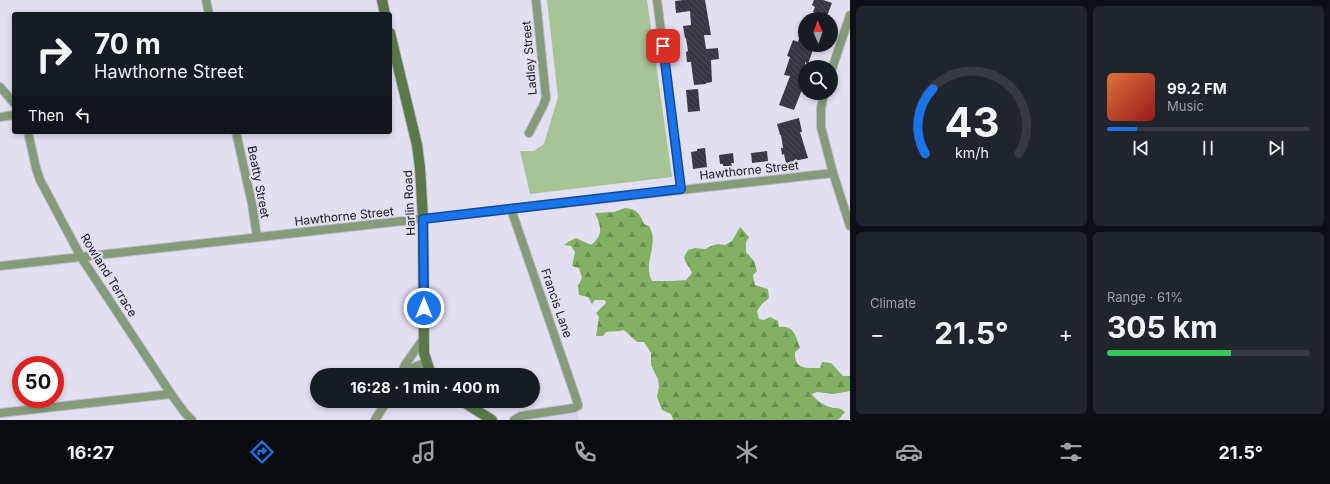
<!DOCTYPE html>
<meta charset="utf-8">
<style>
body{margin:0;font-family:Inter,sans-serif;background:#20242c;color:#f1f3f6;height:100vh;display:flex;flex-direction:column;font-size:15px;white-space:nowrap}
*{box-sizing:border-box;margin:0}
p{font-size:13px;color:#9ea1a6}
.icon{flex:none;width:22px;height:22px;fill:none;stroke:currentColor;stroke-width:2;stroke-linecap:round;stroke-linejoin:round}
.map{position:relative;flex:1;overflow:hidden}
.panel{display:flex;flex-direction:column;gap:6px;padding:6px;background:#0d0f14;width:480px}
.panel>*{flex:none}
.hud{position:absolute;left:12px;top:12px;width:380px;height:122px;border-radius:4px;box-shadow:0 2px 6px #0003;background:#171b24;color:#f1f3f6;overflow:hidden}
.needle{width:26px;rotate:358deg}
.tools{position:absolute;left:798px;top:12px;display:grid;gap:8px}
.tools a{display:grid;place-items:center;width:40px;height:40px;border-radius:50%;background:#171b24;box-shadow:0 2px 6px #0003;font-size:20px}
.speed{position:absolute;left:12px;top:356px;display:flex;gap:8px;font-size:20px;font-weight:700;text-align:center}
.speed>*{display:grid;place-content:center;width:52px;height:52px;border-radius:50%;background:#171b24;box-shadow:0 2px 6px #0003;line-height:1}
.speed .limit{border:6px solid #d22;background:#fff;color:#111}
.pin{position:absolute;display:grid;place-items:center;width:34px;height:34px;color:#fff;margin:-17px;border-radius:8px;box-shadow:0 2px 6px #0006}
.me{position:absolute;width:44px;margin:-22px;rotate:0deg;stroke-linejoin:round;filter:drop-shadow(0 0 3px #0008)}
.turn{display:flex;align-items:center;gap:14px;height:84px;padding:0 16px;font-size:18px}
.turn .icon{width:52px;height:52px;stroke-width:2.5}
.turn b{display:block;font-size:28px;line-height:34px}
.then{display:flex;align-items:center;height:38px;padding:0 16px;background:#0003;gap:8px;font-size:15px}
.big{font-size:30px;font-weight:700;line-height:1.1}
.panel .widget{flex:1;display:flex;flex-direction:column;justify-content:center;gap:6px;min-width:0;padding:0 14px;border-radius:6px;background:#20242c}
.panel .dial{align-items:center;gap:0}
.dial svg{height:104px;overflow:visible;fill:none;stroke:#363941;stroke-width:7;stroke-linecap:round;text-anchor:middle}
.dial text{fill:#f1f3f6;stroke:none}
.song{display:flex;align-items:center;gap:12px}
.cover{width:48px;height:48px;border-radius:6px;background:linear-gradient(135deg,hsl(20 70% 55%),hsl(0 70% 35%))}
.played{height:4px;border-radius:2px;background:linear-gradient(90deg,#1a73e8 15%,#363941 15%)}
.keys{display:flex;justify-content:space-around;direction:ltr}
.heat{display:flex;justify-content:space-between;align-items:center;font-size:22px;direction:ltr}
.charge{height:6px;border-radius:3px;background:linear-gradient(90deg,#34c759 61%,#363941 0)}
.panel .tiles{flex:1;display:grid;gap:6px;grid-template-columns:repeat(2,1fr)}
.trip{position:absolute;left:310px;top:368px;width:230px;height:40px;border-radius:20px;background:#171b24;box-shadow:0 2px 6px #0003;font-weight:700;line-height:40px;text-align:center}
.tab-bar{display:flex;height:64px;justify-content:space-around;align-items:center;background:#090b0e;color:#9ea1a6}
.tab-bar .icon{width:28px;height:28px}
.tab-bar .selected{color:#1a73e8}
.tab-bar b{font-size:18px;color:#f1f3f6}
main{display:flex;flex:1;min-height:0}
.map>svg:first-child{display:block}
.built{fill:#d8d3ed}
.forest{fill:url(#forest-firs)}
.park{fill:#a6c495}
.building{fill:url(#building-back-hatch)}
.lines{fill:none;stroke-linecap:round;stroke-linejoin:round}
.minor-casing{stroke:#bebbcb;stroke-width:10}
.secondary-casing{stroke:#bebbcb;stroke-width:12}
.minor{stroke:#869b7a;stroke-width:8}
.secondary{stroke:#5b7948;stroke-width:10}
.route-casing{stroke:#114b97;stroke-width:10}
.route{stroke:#1a73e8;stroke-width:7}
.labels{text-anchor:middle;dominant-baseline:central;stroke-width:4;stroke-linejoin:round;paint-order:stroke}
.street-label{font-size:12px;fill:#19181f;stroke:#e2dff1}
</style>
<main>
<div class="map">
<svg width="850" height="420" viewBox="0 0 850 420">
<defs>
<pattern id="forest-firs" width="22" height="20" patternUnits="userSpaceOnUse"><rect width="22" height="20" fill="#82b163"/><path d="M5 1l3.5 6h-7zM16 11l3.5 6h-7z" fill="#6a8f51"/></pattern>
<pattern id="building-back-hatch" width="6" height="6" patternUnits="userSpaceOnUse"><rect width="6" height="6" fill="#383544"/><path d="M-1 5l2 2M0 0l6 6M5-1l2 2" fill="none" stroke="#4c4956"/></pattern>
</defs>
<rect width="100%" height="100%" fill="#e2dff1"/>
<polygon class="built" points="577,412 579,420 523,420"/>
<path class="forest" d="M625,208C637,209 640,214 644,224L649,226C660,245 642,262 652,281H670L686,280L692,273C690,267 685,263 684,257L688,250L695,248L705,249L711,246L718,244L725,245L732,241L740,227L749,237L746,242V252L754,261L757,271L753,275L755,285L768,289L769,298L762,304L757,311L759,319L764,320L770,317L778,321L779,327C794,325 796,336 800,348L795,352C794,370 807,368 820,368L822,362L831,363L843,376H850V391L833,394L817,392L812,394C816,401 825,406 833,408C839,408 840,408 845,412L838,420H673L671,414L662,410L657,397L659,387L658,379L651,365V353L644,342H637L624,330C618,332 613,331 606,332L603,336H596L599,317L596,313L606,303L605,300H595L592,304L588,297L579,295L578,286L582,278L579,268L572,266L575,252L571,246L564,245L568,242L576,238L591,245C604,235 601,226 595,213L614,212Z"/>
<polygon class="park" points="547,0 647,0 672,177 530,194 520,151 534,151 544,144 558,97"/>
<g class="building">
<polygon points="683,0 705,0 711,35 704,35 706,49 718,48 719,59 711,60 712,82 706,83 706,84 694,85 691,62 687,62 686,52 688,51 686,38 685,38 683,26 691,25 690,11 676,13 675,1"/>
<polygon points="814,0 823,0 832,3 827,16 813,12 815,7 812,5"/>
<polygon points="804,23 805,23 805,45 814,47 808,64 805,62 805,82 794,110 779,105 790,76 784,75 790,57 787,56 793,40 798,42"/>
<polygon points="698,89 700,111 688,112 686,90"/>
<polygon points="799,118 802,132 800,132 808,158 786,163 784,154 782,155 781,148 783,148 781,135 780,135 777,124"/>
<polygon points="705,148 707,167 693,169 691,152 697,151 697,149"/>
<polygon points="767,151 768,161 752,163 751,153"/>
<polygon points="733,153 734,163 731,163 732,166 723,166 723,164 720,164 719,155"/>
</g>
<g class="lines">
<g class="minor-casing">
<g id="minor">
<polyline points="206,0 209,14"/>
<polyline points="657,0 681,189"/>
<polyline points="831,72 850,15"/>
<polyline points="0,87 14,103"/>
<polyline points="824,93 821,109 821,127 833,173 850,226"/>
<polyline points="0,117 14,115"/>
<polyline points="28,132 36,168 40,180 81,257 171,394 185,413 192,420"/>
<polyline points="236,132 252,204 257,237"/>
<polyline points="529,133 543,106 546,98 536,0"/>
<polyline points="511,209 578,404 578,406 574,408 521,416 514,420"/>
<polyline points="0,266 833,173"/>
<polyline points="401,375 405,365 424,338"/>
<polyline points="405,375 412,368 427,362"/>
<polyline points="0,413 171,394"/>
<polyline points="375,420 387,401"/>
</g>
</g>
<g class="secondary-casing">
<g id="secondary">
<polyline points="382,0 385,14"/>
<polyline points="390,33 417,145 420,168 423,219 424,353 431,375"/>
<polyline points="462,401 492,420"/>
</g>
</g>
<use href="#minor" class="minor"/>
<use href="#secondary" class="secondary"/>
</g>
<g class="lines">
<g class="route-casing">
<polyline id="route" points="424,308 423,219 681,189 663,46"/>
</g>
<use href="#route" class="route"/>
</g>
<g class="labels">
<g class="street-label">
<text transform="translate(529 58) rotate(-95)">Ladley Street</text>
<text transform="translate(749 170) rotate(-6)">Hawthorne Street</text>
<text transform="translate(259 182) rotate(79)">Beatty Street</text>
<text transform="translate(409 203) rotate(-93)">Harlin Road</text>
<text transform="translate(344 216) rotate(-6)">Hawthorne Street</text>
<text transform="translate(109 275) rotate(58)">Rowland Terrace</text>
<text transform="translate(557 303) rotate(71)">Francis Lane</text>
</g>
</g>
</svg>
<div class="tools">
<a><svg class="needle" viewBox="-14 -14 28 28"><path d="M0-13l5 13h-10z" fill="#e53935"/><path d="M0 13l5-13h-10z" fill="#9ea1a6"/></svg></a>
<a><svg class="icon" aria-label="search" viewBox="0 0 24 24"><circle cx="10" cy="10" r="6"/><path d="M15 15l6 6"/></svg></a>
</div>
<div class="speed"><div class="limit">50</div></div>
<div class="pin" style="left:663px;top:46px;background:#d93025"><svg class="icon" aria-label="arrive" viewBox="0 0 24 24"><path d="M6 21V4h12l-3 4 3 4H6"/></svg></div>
<svg class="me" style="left:424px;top:308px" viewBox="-20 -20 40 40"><circle r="17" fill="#1a73e8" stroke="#fff" stroke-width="3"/><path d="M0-11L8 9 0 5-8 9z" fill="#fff"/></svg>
<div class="trip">16:28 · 1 min · 400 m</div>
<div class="hud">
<div class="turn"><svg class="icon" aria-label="right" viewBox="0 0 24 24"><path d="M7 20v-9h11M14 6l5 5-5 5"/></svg><div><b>70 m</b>Hawthorne Street</div></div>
<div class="then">Then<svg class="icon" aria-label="left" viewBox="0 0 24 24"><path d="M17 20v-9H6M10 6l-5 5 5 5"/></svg></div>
</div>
</div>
<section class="panel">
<div class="tiles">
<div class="widget dial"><svg viewBox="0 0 100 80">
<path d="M14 69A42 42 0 1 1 86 69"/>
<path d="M14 69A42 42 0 0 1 20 19" stroke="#1a73e8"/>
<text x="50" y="56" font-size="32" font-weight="700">43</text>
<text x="50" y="72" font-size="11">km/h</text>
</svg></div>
<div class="widget">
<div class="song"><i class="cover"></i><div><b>99.2 FM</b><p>Music</p></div></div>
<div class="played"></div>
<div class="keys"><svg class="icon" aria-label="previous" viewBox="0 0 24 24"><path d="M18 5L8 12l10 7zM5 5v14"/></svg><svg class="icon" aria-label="pause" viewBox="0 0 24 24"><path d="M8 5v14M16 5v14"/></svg><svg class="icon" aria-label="next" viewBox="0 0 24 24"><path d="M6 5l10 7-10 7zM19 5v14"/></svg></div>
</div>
<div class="widget"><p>Climate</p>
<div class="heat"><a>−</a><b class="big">21.5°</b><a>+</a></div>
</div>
<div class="widget"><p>Range · 61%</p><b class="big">305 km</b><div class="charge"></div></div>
</div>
</section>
</main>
<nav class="tab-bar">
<b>16:27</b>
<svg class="icon selected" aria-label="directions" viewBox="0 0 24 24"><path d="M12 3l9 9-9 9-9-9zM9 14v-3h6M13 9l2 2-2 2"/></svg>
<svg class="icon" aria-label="music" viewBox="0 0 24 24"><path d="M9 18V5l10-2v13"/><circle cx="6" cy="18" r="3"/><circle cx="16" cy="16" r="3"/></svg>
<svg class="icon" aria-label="phone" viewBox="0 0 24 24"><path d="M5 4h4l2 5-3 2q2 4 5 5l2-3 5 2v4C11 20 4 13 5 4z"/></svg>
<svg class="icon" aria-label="climate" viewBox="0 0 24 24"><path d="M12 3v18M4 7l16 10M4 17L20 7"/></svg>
<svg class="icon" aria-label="car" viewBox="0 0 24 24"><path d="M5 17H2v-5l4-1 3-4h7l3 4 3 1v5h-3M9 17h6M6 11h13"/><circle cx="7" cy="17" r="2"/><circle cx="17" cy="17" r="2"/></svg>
<svg class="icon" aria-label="filters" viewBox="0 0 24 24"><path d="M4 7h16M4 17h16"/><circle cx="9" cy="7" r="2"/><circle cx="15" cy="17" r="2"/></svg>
<b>21.5°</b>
</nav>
